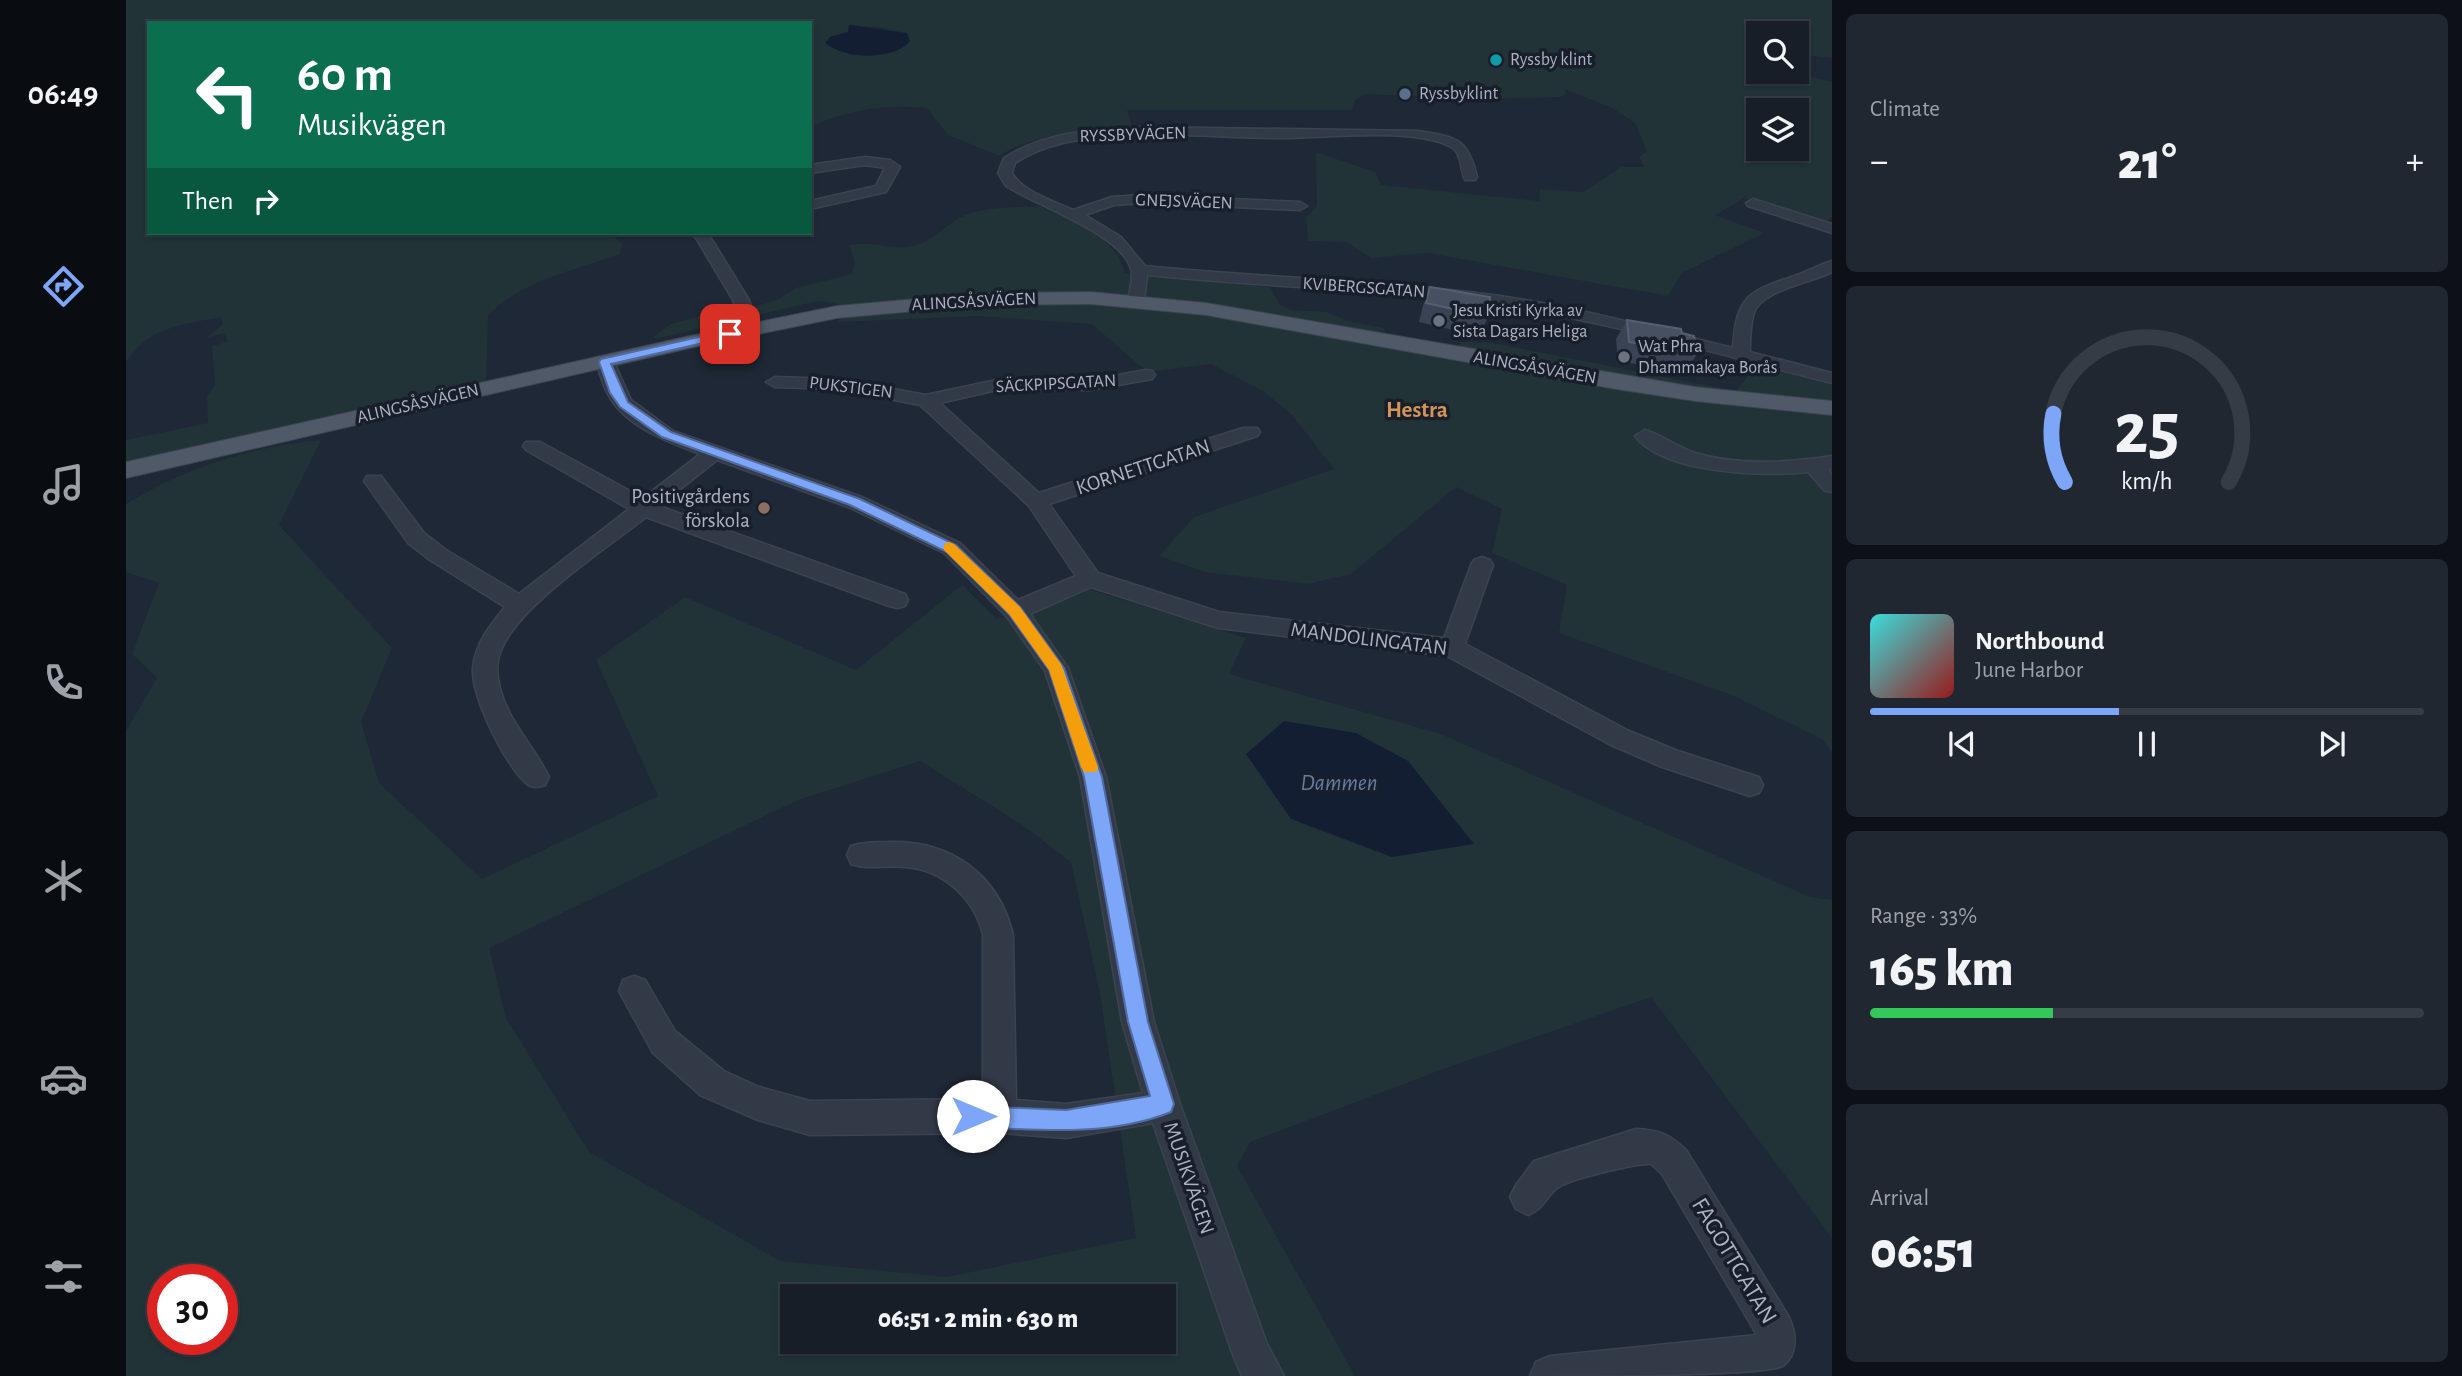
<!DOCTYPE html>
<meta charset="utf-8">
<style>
body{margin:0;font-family:"Alegreya Sans",sans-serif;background:#202730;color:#f1f3f6;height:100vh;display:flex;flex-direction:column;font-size:26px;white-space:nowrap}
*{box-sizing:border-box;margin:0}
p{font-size:23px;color:#9ea2a8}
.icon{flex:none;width:38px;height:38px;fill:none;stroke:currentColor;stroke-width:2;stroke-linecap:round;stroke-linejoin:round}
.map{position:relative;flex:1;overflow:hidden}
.side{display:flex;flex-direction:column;gap:14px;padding:14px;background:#0d1016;width:630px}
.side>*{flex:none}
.top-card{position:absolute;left:21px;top:21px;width:665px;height:214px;border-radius:0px;box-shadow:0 2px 5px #0004,0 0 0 2px #363c45;background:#0b6e4f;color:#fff;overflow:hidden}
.controls{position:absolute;left:1620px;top:21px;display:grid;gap:14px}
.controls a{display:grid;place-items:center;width:63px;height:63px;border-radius:0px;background:#171e28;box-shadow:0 2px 5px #0004,0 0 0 2px #363c45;font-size:35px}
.speed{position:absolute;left:21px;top:1264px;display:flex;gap:14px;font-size:35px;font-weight:700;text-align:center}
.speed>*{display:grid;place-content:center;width:91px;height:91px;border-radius:50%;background:#171e28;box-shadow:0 2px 5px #0004,0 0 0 2px #363c45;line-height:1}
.speed .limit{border:10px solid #d22;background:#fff;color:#111}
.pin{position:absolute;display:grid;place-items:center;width:60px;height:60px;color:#fff;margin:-30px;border-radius:14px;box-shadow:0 4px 10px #0006}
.me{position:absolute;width:77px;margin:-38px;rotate:90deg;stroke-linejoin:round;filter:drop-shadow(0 0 5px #0008)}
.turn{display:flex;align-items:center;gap:24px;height:147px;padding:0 35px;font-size:32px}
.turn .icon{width:91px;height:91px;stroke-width:2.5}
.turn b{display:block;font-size:49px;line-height:60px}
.then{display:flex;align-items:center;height:66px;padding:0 35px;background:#0003;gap:14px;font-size:26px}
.big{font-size:52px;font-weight:800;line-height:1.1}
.side .tile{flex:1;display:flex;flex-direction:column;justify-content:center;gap:10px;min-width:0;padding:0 24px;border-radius:10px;background:#202730}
.side .dial{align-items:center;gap:0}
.dial svg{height:182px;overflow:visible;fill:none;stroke:#363c45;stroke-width:7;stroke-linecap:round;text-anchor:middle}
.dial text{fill:#f1f3f6;stroke:none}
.song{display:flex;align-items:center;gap:21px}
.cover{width:84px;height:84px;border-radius:10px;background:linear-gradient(135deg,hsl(180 70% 55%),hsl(0 70% 35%))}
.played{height:7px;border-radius:4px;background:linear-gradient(90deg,#7da6f8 45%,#363c45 45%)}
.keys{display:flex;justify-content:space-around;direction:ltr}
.heat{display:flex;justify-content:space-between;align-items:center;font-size:38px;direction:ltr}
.charge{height:10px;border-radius:5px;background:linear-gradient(90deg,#34c759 33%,#363c45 0)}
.trip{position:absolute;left:654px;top:1284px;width:396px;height:70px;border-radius:0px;background:#171e28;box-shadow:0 2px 5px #0004,0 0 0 2px #363c45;font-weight:800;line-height:70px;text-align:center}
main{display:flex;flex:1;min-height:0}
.dock{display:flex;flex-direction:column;width:126px;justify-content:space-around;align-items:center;background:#090c10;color:#9ea2a8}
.dock .icon{width:49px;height:49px}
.dock .active{color:#7da6f8}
.dock b{font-size:32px;color:#f1f3f6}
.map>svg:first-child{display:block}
.green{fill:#213337;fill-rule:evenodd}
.water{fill:#131e33}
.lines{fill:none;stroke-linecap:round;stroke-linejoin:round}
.minor-casing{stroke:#3c4350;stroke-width:3}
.major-casing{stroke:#3c4350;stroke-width:2}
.minor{fill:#333a47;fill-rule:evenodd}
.major{fill:#505967;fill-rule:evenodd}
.wall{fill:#3a4355}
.building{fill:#465061;stroke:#565f71;stroke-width:2}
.route{fill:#7da6f8;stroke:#516ca1;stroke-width:2}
.slow{fill:#f59e0b}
.culture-dot{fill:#0f9aa8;stroke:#181f2b;stroke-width:2.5}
.service-dot{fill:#5c6f8a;stroke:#181f2b;stroke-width:2.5}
.worship-dot{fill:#6b7280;stroke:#181f2b;stroke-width:2.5}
.education-dot{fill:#8d6e63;stroke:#181f2b;stroke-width:2.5}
.labels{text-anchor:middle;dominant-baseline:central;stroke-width:7;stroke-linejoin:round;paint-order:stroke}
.far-poi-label{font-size:18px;fill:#acb4c4;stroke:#181f2b;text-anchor:start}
.far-street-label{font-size:18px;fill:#acb4c4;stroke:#181f2b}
.street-label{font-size:21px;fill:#acb4c4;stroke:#181f2b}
.poi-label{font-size:21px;fill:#acb4c4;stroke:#181f2b;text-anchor:end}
.far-district-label{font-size:23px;font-weight:bold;fill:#d39458;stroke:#181f2b}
.water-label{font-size:23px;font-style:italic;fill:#657ca4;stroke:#181f2b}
.near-street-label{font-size:24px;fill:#acb4c4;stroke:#181f2b}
</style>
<main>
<nav class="dock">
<b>06:49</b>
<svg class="icon active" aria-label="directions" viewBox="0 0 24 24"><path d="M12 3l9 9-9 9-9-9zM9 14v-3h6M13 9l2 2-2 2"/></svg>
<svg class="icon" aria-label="music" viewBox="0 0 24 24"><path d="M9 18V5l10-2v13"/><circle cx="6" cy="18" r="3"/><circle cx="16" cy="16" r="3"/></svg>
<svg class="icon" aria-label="phone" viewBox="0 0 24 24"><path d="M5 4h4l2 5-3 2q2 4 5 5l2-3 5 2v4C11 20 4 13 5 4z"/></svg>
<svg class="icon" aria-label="climate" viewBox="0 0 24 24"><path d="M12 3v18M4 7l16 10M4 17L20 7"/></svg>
<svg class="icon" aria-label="car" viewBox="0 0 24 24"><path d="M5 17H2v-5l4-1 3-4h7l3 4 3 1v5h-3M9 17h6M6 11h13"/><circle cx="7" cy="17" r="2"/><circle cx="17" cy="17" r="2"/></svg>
<svg class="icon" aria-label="filters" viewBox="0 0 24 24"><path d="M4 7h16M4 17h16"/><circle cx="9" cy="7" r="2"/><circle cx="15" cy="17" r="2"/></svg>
</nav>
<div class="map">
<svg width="1706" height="1376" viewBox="0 0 1706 1376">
<rect width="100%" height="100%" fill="#1f2836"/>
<g class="green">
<path d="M0,0H1706V58L1671,54V33H1633V72H1667L1706,82V217L1697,224L1618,198L1589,215L1638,233L1556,273L1542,296L1302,253L1245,258L1220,242L1182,241L1180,218L1191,206L1190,152L1249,172L1255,185L1413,201L1414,189L1457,192L1496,167H1518L1513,157L1521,151L1509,123L1486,108L1439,89L1441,94L1433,97L1356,99L1239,94L1228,101L1226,110H1001L1007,130C967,132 907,132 874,156L822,135L801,108C761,104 720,110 684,127V23H23V233H485L496,244L494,254C449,270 396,281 362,315L360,384L0,466V440L82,423L81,397L89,385L86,346L101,342L99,333L81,338L97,324L94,317C57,325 22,327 0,362ZM723,25L760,28L781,45L745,56L724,55L710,35L722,32ZM1633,110H1671V149H1633Z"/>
<path d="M913,206C944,220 990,236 999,273L1144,287L1154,305L1164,310L1201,312L1221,321L1258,328L1262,345L1331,347L1335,342L1366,343L1610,391L1631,365L1706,385V470L1698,471L1706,481V753L1696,739L1608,696L1433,633L1441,585L1366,553L1376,509L1330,487L1225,574L1182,584L1079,572L1033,556L1068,517L1208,469L1167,416L1137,391L1085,364L1021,372L966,324L852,316L711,322L718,314L712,304L692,301L529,339L528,336L545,324L574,316L603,314L651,300L670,288L726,274L729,262L723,245C744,240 767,251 787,246C805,242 818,227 833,218C856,206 888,208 913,206Z"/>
<path d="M195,440L153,525L266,648L235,722L253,783L356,879L532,796L470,660L559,597L730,670L836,585L871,619L959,588L1120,638L1103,674L1315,734L1684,897L1706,900V1238L1525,997L1320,1068L1124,1142L1111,1166L1229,1376H0V731L31,678L6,654L33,583L0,572V504C59,468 127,446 195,440ZM794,761L895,824L945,862L974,993L1010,1238L821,1277L654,1261L463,1152L380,1018L363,948L672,800ZM37,1279H96V1339H37ZM667,1297H1038V1342H667Z"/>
</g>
<g class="water">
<path d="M723,25L781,33L784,41C768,61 718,59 699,43L704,37L722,32Z"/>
<polygon points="1158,721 1230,733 1282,761 1348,844 1266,857 1165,819 1120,754"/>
</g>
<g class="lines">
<g class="minor-casing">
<g id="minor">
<path d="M1015,127L1293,131C1330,137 1342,138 1351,177L1349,180H1339C1334,170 1336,153 1325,147C1288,127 1199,138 1156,138C1092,138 1028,130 964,138C937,142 912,148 889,163L886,173C897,192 927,201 947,210L986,197L1016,195L1174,202L1181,206L1174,210L1016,203L988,205L959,215L995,237L1019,266C1137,278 1256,280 1374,296C1452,307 1530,329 1607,348C1610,295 1623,291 1671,275C1683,271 1694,264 1706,261V272C1686,283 1635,290 1628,313C1624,325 1624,340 1624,352L1706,373V383C1597,356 1487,322 1375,306C1258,289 1139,287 1021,275L1018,301L1016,304H1004L1002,301C1003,292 1008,277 1005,269C995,234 911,206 880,186L872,173L878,158C919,132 968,129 1015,127Z"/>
<polygon points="739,157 764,160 774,167 760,192 684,209 684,201 750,186 759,168 739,165 684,173 684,165"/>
<polygon points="1627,199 1706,224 1706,233 1622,206 1620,203"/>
<polygon points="564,233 583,235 623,300 632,330 630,334 618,334 616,330 607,300 570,238"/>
<path d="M479,357L488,362L505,400L547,431L736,497L834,543L892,600L950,576L903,506L794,405L711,389L649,387L640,382L649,377L711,379L800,395L875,379L964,380L1020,370L1026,371L1029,375L1026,379L964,390L875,389L814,403L913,493L1117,428H1131L1134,432L1131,436L923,504L972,573L1093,612L1318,638L1345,565L1348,560L1356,557L1364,560L1367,565L1339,644L1503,731L1552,751L1633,777L1637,785L1633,793L1624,796L1536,767L1485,745L1321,656L1092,628L965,587L904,614L942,668L980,777L1028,1022L1054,1104L1141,1344L1158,1376H1116L1107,1355L1027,1123L940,1138L874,1133L684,1135L632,1120L574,1095L527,1053L493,991L497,980L508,976L519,980L549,1031L598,1071L633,1087L684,1101L857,1099V935C849,899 817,870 780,867C761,865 743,870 725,864L721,855L725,846C738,842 750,842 763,842C825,840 873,875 887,935L890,1100L940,1104L1017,1093L996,1022L954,777L919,671L881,617L818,553L722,507L591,460L533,506L779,594L782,600L779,606L771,608L763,606L520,517C481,548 397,603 377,646C370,659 370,674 374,688C383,723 408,746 423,777L419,785C412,787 406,789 400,783C379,765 345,696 347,668C349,644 365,624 379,607L304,560L282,543L238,481L241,476H255L298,533L320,550L393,594L503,509L400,450L397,446L400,442H414L517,498L574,454C542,442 499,427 482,394C476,384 474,372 470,362Z"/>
<path d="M1519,430C1536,435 1551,447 1569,453C1613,466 1661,463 1706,456V468L1702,469L1706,474V492L1699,491L1682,472C1639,477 1538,474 1509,436Z"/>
<path d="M1510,1129C1533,1130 1543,1134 1560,1150L1663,1317C1670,1333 1673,1353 1657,1366C1637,1376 1443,1376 1404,1376L1410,1362L1424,1356L1631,1335L1536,1174L1525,1164C1510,1163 1439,1180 1430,1189C1419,1199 1417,1209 1402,1215L1390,1209L1384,1197L1390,1185L1408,1161Z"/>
</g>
</g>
<g class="major-casing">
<polygon id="major" points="965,292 1080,303 1569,387 1706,401 1706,415 1569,401 1490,389 1080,315 965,304 857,305 711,318 564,348 0,478 0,462 564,336 711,306 857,293"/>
</g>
<use href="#minor" class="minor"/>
<use href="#major" class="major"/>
</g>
<g class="wall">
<polygon points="1304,287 1362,317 1353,336 1293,322 1297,306"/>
<polygon points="1501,320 1572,353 1559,372 1492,361 1490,339"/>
</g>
<g class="building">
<polygon points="1304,287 1364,297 1362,317 1300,303"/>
<polygon points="1501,320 1555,329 1556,333 1568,336 1572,353 1503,342"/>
</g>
<path class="route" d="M604,330L610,334L608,336L485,364L502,402L545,432L734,499L830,545L894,607L938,668L976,777L1022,1022L1048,1104L1045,1112C983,1137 912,1130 847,1127L839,1124L836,1116L839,1109L847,1106L940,1110L1024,1096L1002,1022L958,777L923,670L883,614L821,552L724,505L536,437L494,407L484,393L473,362L475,359Z"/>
<polygon class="slow" points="823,542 828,544 894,607 935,664 972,767 970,772 958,772 955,767 923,670 883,614 818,550 818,544"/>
<circle class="culture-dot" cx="1370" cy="60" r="7"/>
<circle class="service-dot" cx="1279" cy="94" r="7"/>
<g class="worship-dot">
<circle cx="1313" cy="321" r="7"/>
<circle cx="1498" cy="357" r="7"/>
</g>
<circle class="education-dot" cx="638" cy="508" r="7"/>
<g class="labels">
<g class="far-poi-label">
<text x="1384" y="60">Ryssby klint</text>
<text x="1293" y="94">Ryssbyklint</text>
<text x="1327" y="311">Jesu Kristi Kyrka av<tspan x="1327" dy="21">Sista Dagars Heliga</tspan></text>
<text x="1512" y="347">Wat Phra<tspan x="1512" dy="21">Dhammakaya Borås</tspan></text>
</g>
<g class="far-street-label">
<text transform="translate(1007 135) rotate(-2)">RYSSBYVÄGEN</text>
<text transform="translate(1058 202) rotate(2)">GNEJSVÄGEN</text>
<text transform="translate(1238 288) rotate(4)">KVIBERGSGATAN</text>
<text transform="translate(848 302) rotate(-3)">ALINGSÅSVÄGEN</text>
<text transform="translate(1409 368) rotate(10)">ALINGSÅSVÄGEN</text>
<text transform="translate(930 384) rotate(-3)">SÄCKPIPSGATAN</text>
<text transform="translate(725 388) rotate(7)">PUKSTIGEN</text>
<text transform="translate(292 404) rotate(-13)">ALINGSÅSVÄGEN</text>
</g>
<g class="street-label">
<text transform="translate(1017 467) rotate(-18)">KORNETTGATAN</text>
<text transform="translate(1243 639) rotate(7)">MANDOLINGATAN</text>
<text transform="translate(1063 1178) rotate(71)">MUSIKVÄGEN</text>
</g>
<g class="poi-label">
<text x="624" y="496">Positivgårdens<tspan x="624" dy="24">förskola</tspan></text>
</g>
<g class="far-district-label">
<text x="1291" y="410">Hestra</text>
</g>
<g class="water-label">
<text x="1213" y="783">Dammen</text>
</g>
<g class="near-street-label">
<text transform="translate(1608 1261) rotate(59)">FAGOTTGATAN</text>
</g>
</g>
</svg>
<div class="controls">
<a><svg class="icon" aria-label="search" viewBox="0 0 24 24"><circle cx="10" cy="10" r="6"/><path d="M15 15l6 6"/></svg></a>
<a><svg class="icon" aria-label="layers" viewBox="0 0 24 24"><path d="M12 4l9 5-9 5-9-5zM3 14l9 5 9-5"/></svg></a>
</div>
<div class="speed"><div class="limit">30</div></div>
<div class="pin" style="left:604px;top:334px;background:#d93025"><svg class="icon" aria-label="arrive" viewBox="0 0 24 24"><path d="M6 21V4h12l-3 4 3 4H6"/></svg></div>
<svg class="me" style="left:847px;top:1116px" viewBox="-20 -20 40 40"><circle r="19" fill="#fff"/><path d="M0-13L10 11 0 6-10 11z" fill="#7da6f8"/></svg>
<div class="trip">06:51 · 2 min · 630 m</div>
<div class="top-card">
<div class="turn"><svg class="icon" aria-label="left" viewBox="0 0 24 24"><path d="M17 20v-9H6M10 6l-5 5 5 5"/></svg><div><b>60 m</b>Musikvägen</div></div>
<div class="then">Then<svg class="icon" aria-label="right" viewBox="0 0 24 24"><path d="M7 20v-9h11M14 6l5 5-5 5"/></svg></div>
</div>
</div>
<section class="side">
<div class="tile"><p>Climate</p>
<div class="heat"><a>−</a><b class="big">21°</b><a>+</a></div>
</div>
<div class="tile dial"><svg viewBox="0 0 100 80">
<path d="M14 69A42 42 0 1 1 86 69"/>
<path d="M14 69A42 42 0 0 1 9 39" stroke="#7da6f8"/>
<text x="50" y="56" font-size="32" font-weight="700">25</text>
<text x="50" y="72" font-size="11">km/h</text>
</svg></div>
<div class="tile">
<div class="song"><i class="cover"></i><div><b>Northbound</b><p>June Harbor</p></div></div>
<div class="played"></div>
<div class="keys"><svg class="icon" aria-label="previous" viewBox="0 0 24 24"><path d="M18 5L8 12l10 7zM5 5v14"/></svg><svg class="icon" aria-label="pause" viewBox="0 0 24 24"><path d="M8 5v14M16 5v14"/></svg><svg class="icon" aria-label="next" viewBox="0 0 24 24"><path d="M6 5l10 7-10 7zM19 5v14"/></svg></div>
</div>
<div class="tile"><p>Range · 33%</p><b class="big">165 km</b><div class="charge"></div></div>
<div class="tile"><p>Arrival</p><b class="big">06:51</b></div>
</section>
</main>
